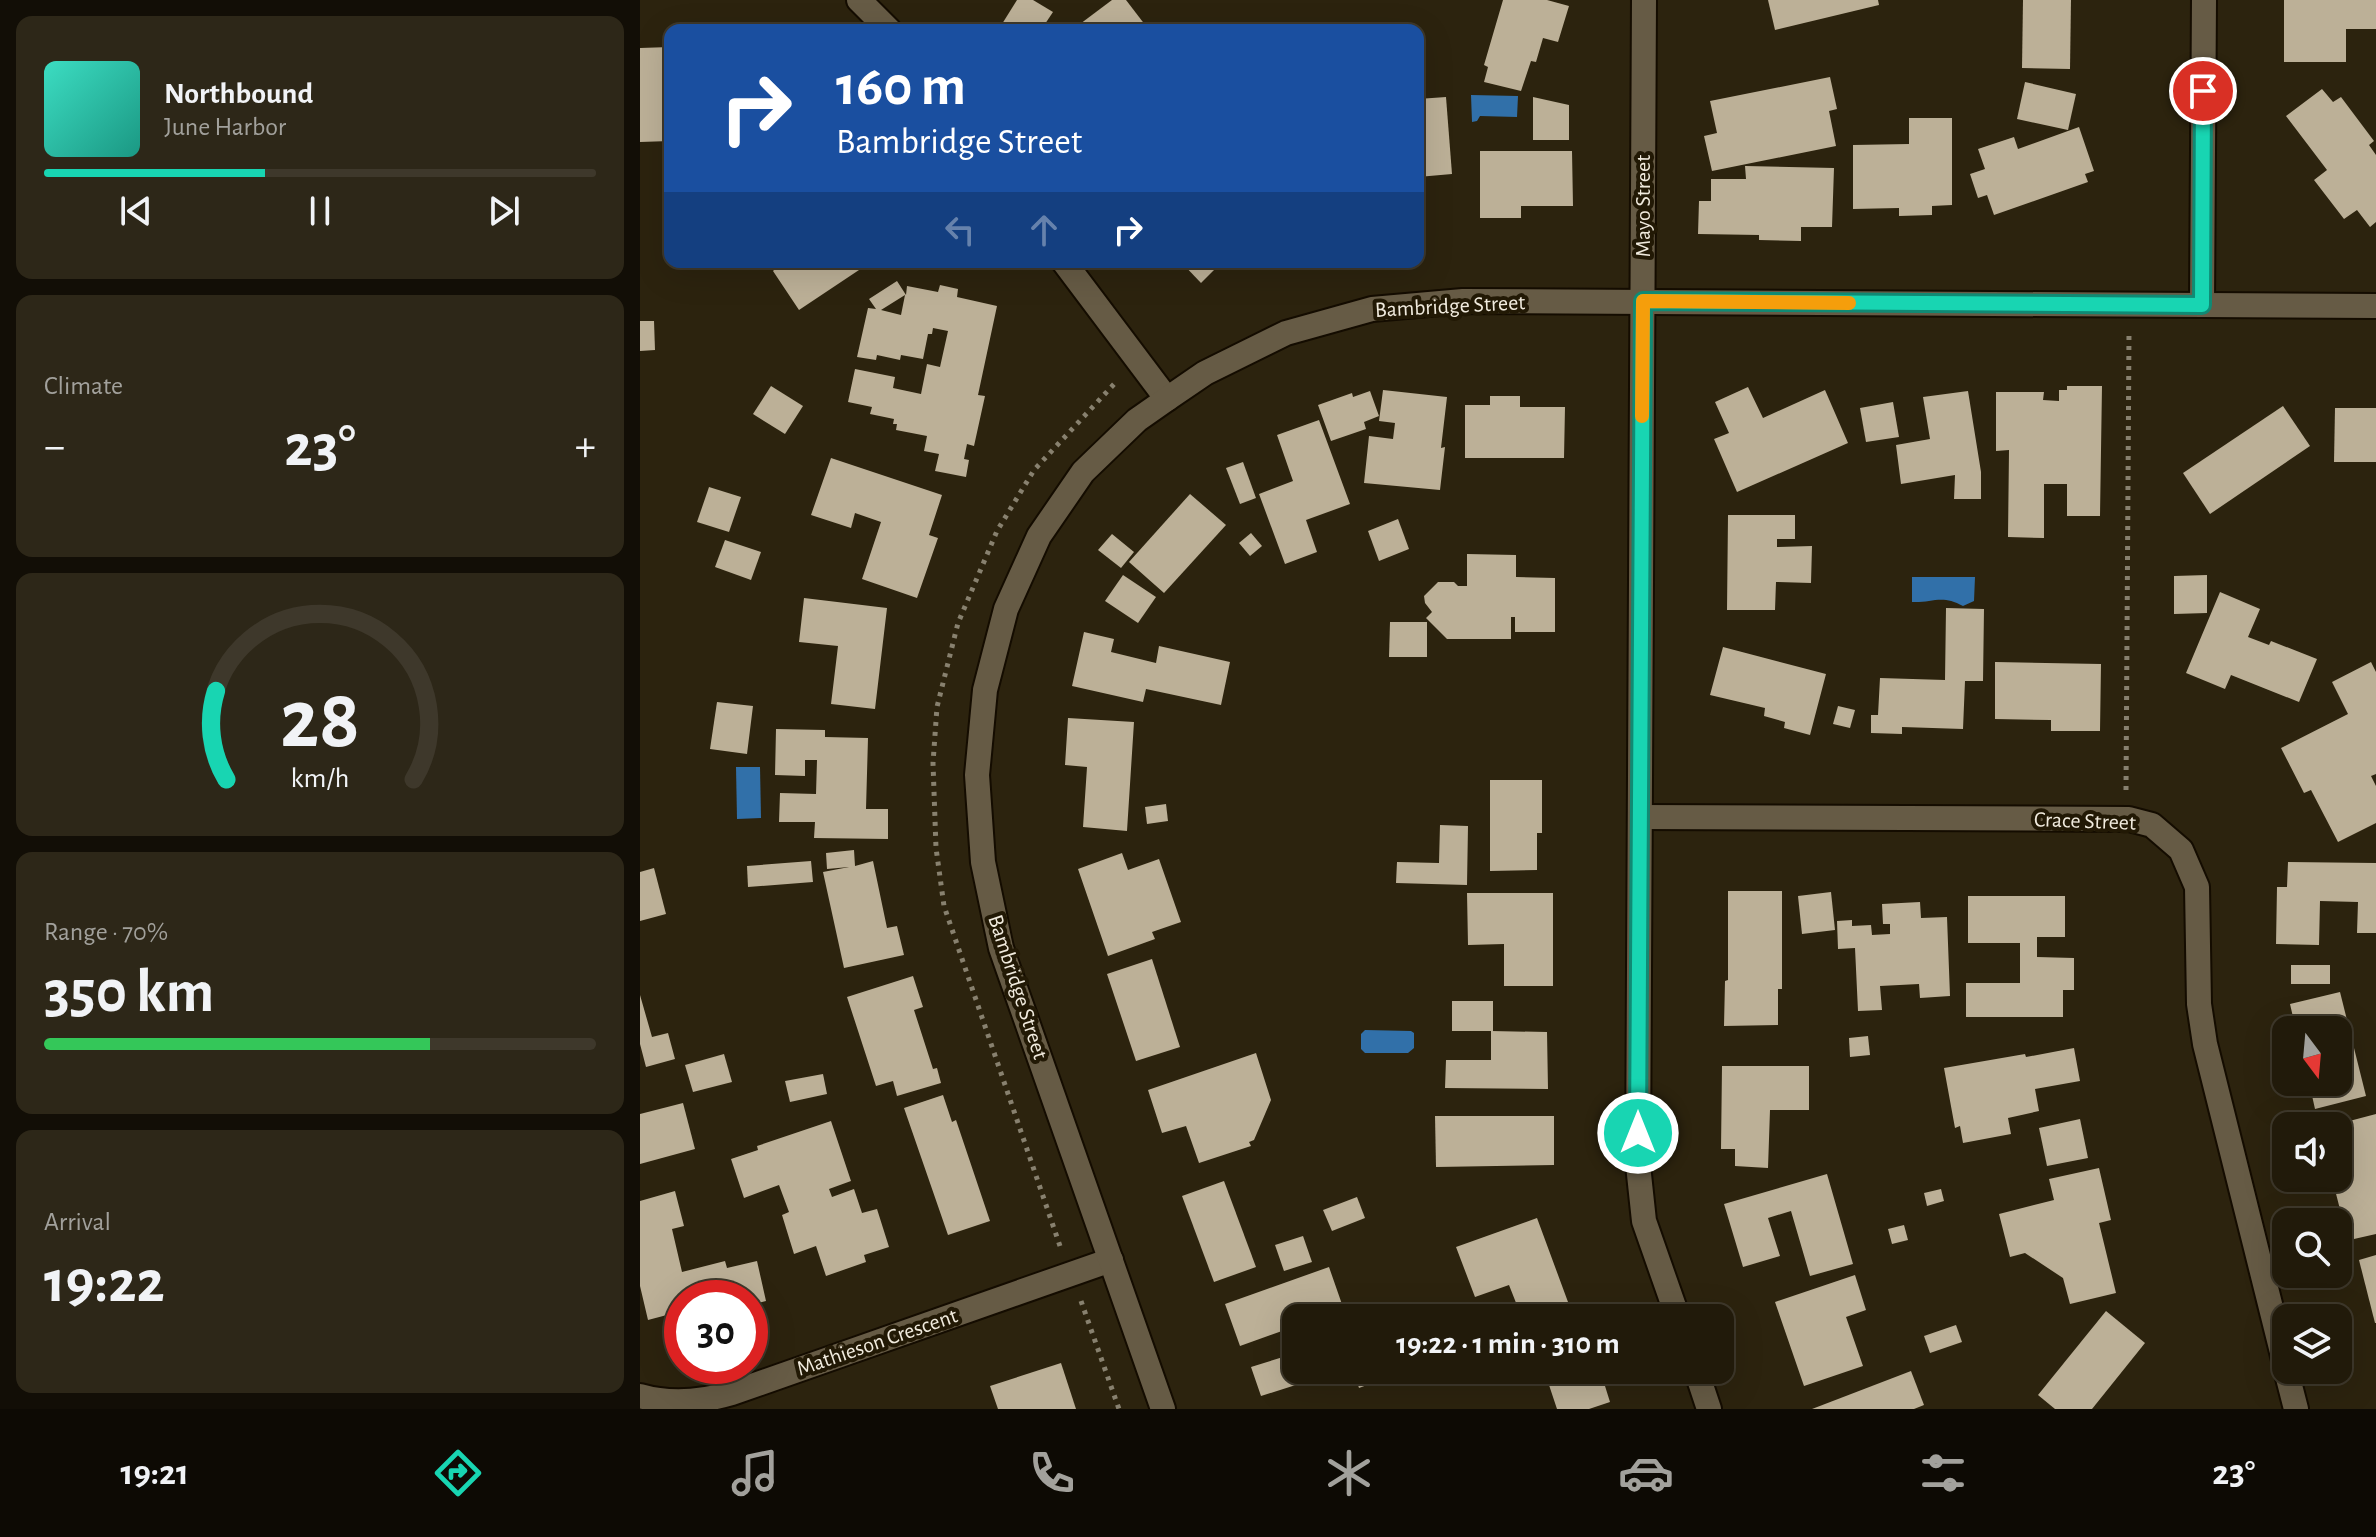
<!DOCTYPE html>
<meta charset="utf-8">
<style>
body{margin:0;font-family:"Alegreya Sans",sans-serif;background:#2d2718;color:#f1f3f6;height:100vh;display:flex;flex-direction:column;font-size:30px;white-space:nowrap}
*{box-sizing:border-box;margin:0}
p{font-size:26px;color:#a2a19c}
.icon{flex:none;width:44px;height:44px;fill:none;stroke:currentColor;stroke-width:2;stroke-linecap:round;stroke-linejoin:round}
.map{position:relative;flex:1;overflow:hidden}
.sheet{display:flex;flex-direction:column;gap:16px;padding:16px;background:#120e06;width:640px}
.sheet>*{flex:none}
.guide{position:absolute;left:24px;top:24px;width:760px;height:244px;border-radius:16px;box-shadow:0 8px 32px #0002,0 0 0 2px #3e382b;background:#1a4fa0;color:#fff;overflow:hidden}
.needle{width:52px;rotate:164deg}
.tools{position:absolute;left:1632px;top:1016px;display:grid;gap:16px}
.tools a{display:grid;place-items:center;width:80px;height:80px;border-radius:16px;background:#211a0a;box-shadow:0 8px 32px #0002,0 0 0 2px #3e382b;font-size:40px}
.speed{position:absolute;left:24px;top:1280px;display:flex;gap:16px;font-size:40px;font-weight:700;text-align:center}
.speed>*{display:grid;place-content:center;width:104px;height:104px;border-radius:50%;background:#211a0a;box-shadow:0 8px 32px #0002,0 0 0 2px #3e382b;line-height:1}
.speed .limit{border:12px solid #d22;background:#fff;color:#111}
.pin{position:absolute;display:grid;place-items:center;width:68px;height:68px;color:#fff;margin:-34px;border:4px solid #fff;border-radius:50%;box-shadow:0 2px 8px #0007}
.me{position:absolute;width:88px;margin:-44px;rotate:0deg;stroke-linejoin:round;filter:drop-shadow(0 0 6px #0008)}
.turn{display:flex;align-items:center;gap:28px;height:168px;padding:0 40px;font-size:36px}
.turn .icon{width:104px;height:104px;stroke-width:2.5}
.turn b{display:block;font-size:56px;line-height:68px}
.lanes{display:flex;align-items:center;height:76px;padding:0 40px;background:#0003;justify-content:center;gap:40px;direction:ltr}
.lanes .off{opacity:.35}
.big{font-size:60px;font-weight:600;line-height:1.1}
.sheet .tile{flex:1;display:flex;flex-direction:column;justify-content:center;gap:12px;min-width:0;padding:0 28px;border-radius:16px;background:#2d2718}
.sheet .dial{align-items:center;gap:0}
.dial svg{height:208px;overflow:visible;fill:none;stroke:#3e382b;stroke-width:7;stroke-linecap:round;text-anchor:middle}
.dial text{fill:#f1f3f6;stroke:none}
.song{display:flex;align-items:center;gap:24px}
.cover{width:96px;height:96px;border-radius:12px;background:linear-gradient(135deg,hsl(170 70% 55%),hsl(170 70% 35%))}
.played{height:8px;border-radius:4px;background:linear-gradient(90deg,#18d5b2 40%,#3e382b 40%)}
.keys{display:flex;justify-content:space-around;direction:ltr}
.heat{display:flex;justify-content:space-between;align-items:center;font-size:44px;direction:ltr}
.charge{height:12px;border-radius:6px;background:linear-gradient(90deg,#34c759 70%,#3e382b 0)}
.trip{position:absolute;left:642px;top:1304px;width:452px;height:80px;border-radius:16px;background:#211a0a;box-shadow:0 8px 32px #0002,0 0 0 2px #3e382b;font-weight:600;line-height:80px;text-align:center}
.tab-bar{display:flex;height:128px;justify-content:space-around;align-items:center;background:#0d0a04;color:#a2a19c}
.tab-bar .icon{width:56px;height:56px}
.tab-bar .on{color:#18d5b2}
.tab-bar b{font-size:36px;color:#f1f3f6}
main{display:flex;flex:1;min-height:0}
.map>svg:first-child{display:block}
.water{fill:#3170a9}
.building{fill:#bcb097;fill-rule:evenodd}
.lines{fill:none;stroke-linecap:round;stroke-linejoin:round}
.minor-casing{stroke:#140c00;stroke-width:28}
.path{stroke:#88816f;stroke-width:5;stroke-dasharray:4 6;stroke-linecap:butt}
.minor{stroke:#665b45;stroke-width:24}
.route-casing{stroke:#108a74;stroke-width:20}
.route{stroke:#18d5b2;stroke-width:14}
.slow{stroke:#f59e0b;stroke-width:14}
.labels{text-anchor:middle;dominant-baseline:central;stroke-width:8;stroke-linejoin:round;paint-order:stroke}
.street-label{font-size:22px;fill:#f1ebde;stroke:#221905}
</style>
<main>
<section class="sheet">
<div class="tile">
<div class="song"><i class="cover"></i><div><b>Northbound</b><p>June Harbor</p></div></div>
<div class="played"></div>
<div class="keys"><svg class="icon" aria-label="previous" viewBox="0 0 24 24"><path d="M18 5L8 12l10 7zM5 5v14"/></svg><svg class="icon" aria-label="pause" viewBox="0 0 24 24"><path d="M8 5v14M16 5v14"/></svg><svg class="icon" aria-label="next" viewBox="0 0 24 24"><path d="M6 5l10 7-10 7zM19 5v14"/></svg></div>
</div>
<div class="tile"><p>Climate</p>
<div class="heat"><a>−</a><b class="big">23°</b><a>+</a></div>
</div>
<div class="tile dial"><svg viewBox="0 0 100 80">
<path d="M14 69A42 42 0 1 1 86 69"/>
<path d="M14 69A42 42 0 0 1 10 35" stroke="#18d5b2"/>
<text x="50" y="56" font-size="32" font-weight="700">28</text>
<text x="50" y="72" font-size="11">km/h</text>
</svg></div>
<div class="tile"><p>Range · 70%</p><b class="big">350 km</b><div class="charge"></div></div>
<div class="tile"><p>Arrival</p><b class="big">19:22</b></div>
</section>
<div class="map">
<svg width="1736" height="1409" viewBox="0 0 1736 1409">
<rect width="100%" height="100%" fill="#2c230e"/>
<g class="water">
<polygon points="831,95 878,96 877,117 840,116 837,121 832,122"/>
<path d="M1272,577H1335L1334,601L1323,606C1302,594 1292,603 1272,602Z"/>
<polygon points="96,767 120,767 121,818 97,819"/>
<polygon points="725,1030 771,1031 774,1033 774,1048 768,1053 725,1053 721,1049 721,1034"/>
</g>
<g class="building">
<polygon points="377,0 393,0 413,12 401,30 371,30 362,24"/>
<polygon points="472,0 486,0 509,30 438,30 436,27"/>
<polygon points="863,0 907,0 929,6 918,42 903,38 896,62 891,61 881,91 844,82 848,67 844,65"/>
<polygon points="1128,0 1238,0 1239,5 1135,30"/>
<polygon points="1383,0 1431,0 1430,69 1382,68"/>
<polygon points="1644,0 1736,0 1736,29 1706,29 1706,62 1644,62"/>
<polygon points="30,47 30,141 0,142 0,48"/>
<polygon points="1190,77 1197,109 1189,111 1196,146 1072,171 1064,136 1077,133 1070,101"/>
<polygon points="1385,82 1436,94 1428,130 1377,119"/>
<polygon points="1682,89 1693,102 1701,97 1734,141 1729,145 1736,155 1736,222 1730,227 1717,210 1704,219 1674,180 1687,170 1646,116"/>
<polygon points="806,97 812,174 778,177 778,99"/>
<polygon points="893,97 929,105 929,140 893,140"/>
<polygon points="1269,118 1312,118 1312,205 1292,206 1292,215 1259,216 1259,208 1213,209 1213,145 1269,144"/>
<polygon points="1439,127 1454,171 1445,174 1448,182 1354,215 1347,195 1338,198 1330,174 1345,169 1338,149 1374,137 1378,149"/>
<polygon points="840,151 932,151 933,206 881,206 881,218 840,218"/>
<polygon points="1105,166 1194,168 1192,227 1161,227 1161,241 1119,240 1119,235 1058,234 1059,201 1071,201 1071,179 1106,179"/>
<polygon points="130,262 231,262 159,310 133,271 135,269"/>
<polygon points="541,262 582,262 561,283"/>
<path d="M257,281L266,295L267,286L298,292L300,285L318,289L317,297L357,306L338,395L345,396L334,446L327,444L324,459L329,460L326,477L295,471L299,454L284,451L287,436L256,430L257,424H253L254,419L230,414L232,407L208,402L215,369L255,377L253,388L281,394L287,364L300,367L308,331L293,328L292,334H288L283,359L261,355L260,360L237,355L236,360L217,357L228,308L236,309L229,299ZM265,295L261,315L241,310Z"/>
<polygon points="0,321 14,321 15,350 0,351"/>
<polygon points="131,386 163,406 145,434 113,414"/>
<polygon points="1427,386 1462,386 1460,516 1427,516 1427,484 1404,484 1404,538 1368,537 1369,450 1356,451 1356,392 1404,392 1403,400 1419,401 1419,390 1427,390"/>
<polygon points="1108,387 1123,418 1185,390 1208,443 1097,492 1074,439 1089,433 1075,402"/>
<polygon points="743,390 807,397 801,448 805,447 800,490 724,483 729,436 753,439 755,423 739,421"/>
<polygon points="730,391 739,416 724,422 726,429 691,441 678,405 712,393 713,397"/>
<polygon points="1328,391 1341,472 1341,499 1314,499 1315,475 1261,484 1256,445 1290,439 1283,397"/>
<polygon points="850,396 880,396 880,407 925,407 924,458 825,458 825,405 850,405"/>
<polygon points="1253,402 1259,437 1226,442 1220,408"/>
<polygon points="1643,406 1670,446 1570,514 1543,473"/>
<polygon points="1695,408 1736,408 1736,462 1694,462"/>
<polygon points="679,420 710,504 666,520 677,552 645,564 619,494 653,481 637,435"/>
<polygon points="191,458 302,495 289,535 298,538 277,598 222,579 241,522 215,513 211,528 171,515"/>
<polygon points="603,462 616,498 600,504 586,468"/>
<polygon points="69,487 101,497 89,532 57,522"/>
<polygon points="550,494 586,525 524,593 489,562"/>
<polygon points="1088,515 1155,515 1155,539 1137,539 1137,547 1172,546 1171,583 1136,582 1135,610 1087,610"/>
<polygon points="758,519 769,549 739,561 728,531"/>
<polygon points="611,533 622,546 610,556 599,543"/>
<polygon points="472,534 494,552 481,568 458,550"/>
<polygon points="85,540 121,552 111,580 75,567"/>
<polygon points="827,554 876,555 876,577 915,578 915,632 875,632 875,617 871,617 871,639 807,639 786,618 792,612 785,603 784,596 798,582 814,582 818,586 827,586"/>
<polygon points="483,575 516,597 498,623 465,601"/>
<polygon points="1567,575 1567,613 1534,614 1534,576"/>
<polygon points="1580,592 1620,609 1608,637 1629,645 1631,641 1677,659 1659,702 1591,675 1585,689 1546,673"/>
<polygon points="164,598 247,608 235,709 191,704 198,646 159,642"/>
<polygon points="1306,608 1344,609 1343,681 1325,681 1323,729 1262,727 1262,734 1231,733 1231,715 1238,715 1240,678 1305,680"/>
<polygon points="750,622 787,622 787,657 749,657"/>
<polygon points="444,632 474,639 471,652 516,663 519,646 590,662 581,705 506,689 503,702 432,686"/>
<polygon points="1083,647 1186,674 1170,735 1144,728 1145,722 1124,716 1125,708 1070,695"/>
<polygon points="1355,662 1461,664 1460,731 1411,731 1411,720 1355,719"/>
<polygon points="1731,662 1736,672 1736,774 1731,776 1736,786 1736,823 1698,842 1671,790 1664,793 1641,748 1708,714 1692,682"/>
<polygon points="77,702 113,706 107,754 70,749"/>
<polygon points="1198,706 1215,710 1210,728 1193,724"/>
<polygon points="428,718 494,722 487,831 443,827 447,767 425,765"/>
<polygon points="136,729 185,730 185,737 228,738 226,809 248,809 248,839 174,838 175,822 139,822 140,793 176,794 177,760 165,760 165,776 135,775"/>
<polygon points="850,780 902,780 902,833 897,833 897,870 850,871"/>
<polygon points="526,804 528,821 507,824 505,807"/>
<polygon points="800,825 828,826 827,885 756,883 757,862 799,863"/>
<polygon points="214,850 215,866 233,861 247,928 257,926 264,955 204,968 183,872 209,867 187,869 186,853"/>
<polygon points="482,853 488,870 519,859 541,922 512,932 515,939 468,956 438,869"/>
<polygon points="171,861 173,882 108,887 107,866"/>
<polygon points="1648,862 1736,863 1736,933 1717,933 1718,902 1680,901 1679,945 1636,944 1637,887 1647,887"/>
<polygon points="14,868 26,914 0,921 0,872"/>
<polygon points="1088,891 1142,891 1142,989 1138,989 1138,1025 1084,1026 1085,981 1088,980"/>
<polygon points="1191,892 1195,930 1162,934 1158,896"/>
<polygon points="827,893 913,893 913,986 864,986 864,944 828,945"/>
<polygon points="1328,896 1425,896 1425,937 1397,937 1397,957 1434,958 1434,990 1423,990 1423,1017 1326,1017 1326,983 1380,983 1380,943 1328,943"/>
<polygon points="1280,902 1281,918 1307,917 1310,996 1280,998 1279,984 1240,986 1242,1010 1218,1011 1215,948 1198,949 1197,921 1212,920 1212,926 1231,925 1232,935 1250,934 1250,924 1243,924 1242,904"/>
<polygon points="512,959 540,1047 496,1061 467,974"/>
<rect x="1651" y="965" width="39" height="19"/>
<polygon points="273,976 283,1007 274,1010 293,1069 297,1068 301,1083 257,1096 253,1081 236,1086 207,997"/>
<polygon points="1700,992 1726,1096 1675,1109 1671,1091 1661,1094 1658,1082 1698,1082 1698,1030 1656,1030 1650,1004"/>
<polygon points="0,995 12,1037 28,1033 35,1059 6,1067 0,1044"/>
<rect x="812" y="1001" width="41" height="30"/>
<polygon points="851,1031 907,1032 908,1089 805,1088 806,1060 851,1060"/>
<polygon points="1228,1036 1230,1055 1210,1057 1209,1038"/>
<polygon points="1434,1048 1440,1081 1395,1089 1399,1111 1368,1118 1371,1134 1323,1143 1320,1126 1315,1128 1304,1068 1385,1054 1386,1057"/>
<polygon points="616,1053 631,1100 614,1140 609,1142 611,1146 559,1163 546,1126 522,1133 508,1090"/>
<polygon points="84,1054 92,1082 53,1092 45,1065"/>
<polygon points="1082,1066 1169,1066 1169,1110 1130,1110 1128,1168 1095,1166 1095,1149 1081,1149"/>
<polygon points="183,1074 187,1094 150,1102 145,1081"/>
<polygon points="303,1095 312,1122 316,1120 350,1221 308,1235 264,1108"/>
<polygon points="43,1103 55,1149 0,1164 0,1114"/>
<polygon points="1736,1114 1736,1234 1714,1239 1709,1223 1704,1225 1693,1182 1697,1181 1696,1178 1698,1178 1698,1124"/>
<polygon points="795,1116 914,1116 914,1165 796,1167"/>
<polygon points="1440,1119 1448,1158 1407,1166 1399,1128"/>
<polygon points="191,1121 211,1181 189,1189 192,1197 214,1189 222,1213 237,1209 249,1247 224,1255 226,1262 186,1276 176,1246 154,1254 142,1215 149,1212 139,1185 104,1198 91,1159 118,1150 117,1146"/>
<polygon points="1459,1168 1471,1220 1459,1223 1476,1293 1430,1304 1423,1278 1385,1253 1370,1257 1359,1214 1414,1200 1409,1179"/>
<polygon points="1187,1174 1213,1264 1170,1276 1151,1211 1128,1218 1140,1256 1103,1267 1084,1204"/>
<polygon points="584,1181 616,1267 574,1282 542,1196"/>
<polygon points="1301,1189 1304,1201 1287,1206 1284,1193"/>
<polygon points="35,1191 44,1226 32,1229 42,1272 85,1261 87,1268 117,1261 126,1301 110,1305 110,1298 42,1298 42,1311 8,1320 0,1286 0,1201"/>
<polygon points="717,1197 725,1218 692,1231 683,1210"/>
<polygon points="897,1218 928,1302 882,1318 869,1285 835,1297 816,1247"/>
<polygon points="1264,1225 1268,1240 1252,1244 1248,1229"/>
<polygon points="663,1236 672,1262 644,1271 635,1245"/>
<polygon points="1736,1255 1736,1323 1735,1323 1719,1260"/>
<polygon points="689,1267 704,1310 680,1318 656,1318 656,1326 600,1346 585,1304"/>
<polygon points="1215,1275 1226,1310 1206,1317 1223,1366 1164,1386 1135,1302"/>
<polygon points="1466,1311 1505,1343 1452,1409 1415,1409 1398,1395"/>
<polygon points="1316,1325 1322,1342 1290,1353 1284,1336"/>
<polygon points="656,1353 656,1370 689,1370 690,1374 621,1396 611,1367"/>
<polygon points="421,1363 436,1409 358,1409 350,1386"/>
<polygon points="713,1370 749,1370 751,1376 719,1388"/>
<polygon points="904,1370 960,1370 970,1402 949,1409 917,1409"/>
<polygon points="1271,1371 1284,1405 1274,1409 1172,1409"/>
</g>
<g class="lines">
<g class="minor-casing">
<g id="minor">
<polyline points="219,0 249,30"/>
<polyline points="1004,0 998,1165 1004,1221 1038,1318"/>
<polyline points="424,262 527,399"/>
<polyline points="1562,305 1564,0"/>
<polyline points="1000,817 1489,819 1512,825 1541,850 1557,887 1559,1004 1565,1044 1646,1368"/>
<polyline points="1056,1370 1069,1409"/>
<polyline points="1646,1370 1656,1409"/>
<path d="M0,1396C31,1405 61,1402 92,1393L471,1260"/>
<polyline points="523,1409 361,948 343,862 337,775 345,690 366,609 399,536 443,472 497,420 527,399 565,373 646,333 732,309 823,301 1736,306"/>
</g>
</g>
<g class="path">
<polyline points="1486,790 1489,332"/>
<polyline points="420,1246 304,906 296,848 293,763 297,707 318,623 357,531 394,470 476,382"/>
<polyline points="441,1301 479,1409"/>
</g>
<use href="#minor" class="minor"/>
</g>
<g class="lines">
<g class="route-casing">
<polyline id="route" points="998,1133 1003,301 1562,305 1563,91"/>
</g>
<use href="#route" class="route"/>
<polyline class="slow" points="1002,416 1003,301 1209,303"/>
</g>
<g class="labels">
<g class="street-label">
<text transform="translate(1003 206) rotate(-90)">Mayo Street</text>
<text transform="translate(810 306) rotate(-3)">Bambridge Street</text>
<text transform="translate(1445 821) rotate(2)">Crace Street</text>
<text transform="translate(378 987) rotate(72)">Bambridge Street</text>
<text transform="translate(237 1342) rotate(-19)">Mathieson Crescent</text>
</g>
</g>
</svg>
<div class="tools">
<a><svg class="needle" viewBox="-14 -14 28 28"><path d="M0-13l5 13h-10z" fill="#e53935"/><path d="M0 13l5-13h-10z" fill="#a2a19c"/></svg></a>
<a><svg class="icon" aria-label="sound" viewBox="0 0 24 24"><path d="M4 9h4l5-4v14l-5-4H4zM17 9q2 3 0 6"/></svg></a>
<a><svg class="icon" aria-label="search" viewBox="0 0 24 24"><circle cx="10" cy="10" r="6"/><path d="M15 15l6 6"/></svg></a>
<a><svg class="icon" aria-label="layers" viewBox="0 0 24 24"><path d="M12 4l9 5-9 5-9-5zM3 14l9 5 9-5"/></svg></a>
</div>
<div class="speed"><div class="limit">30</div></div>
<div class="pin" style="left:1563px;top:91px;background:#d93025"><svg class="icon" aria-label="arrive" viewBox="0 0 24 24"><path d="M6 21V4h12l-3 4 3 4H6"/></svg></div>
<svg class="me" style="left:998px;top:1133px" viewBox="-20 -20 40 40"><circle r="17" fill="#18d5b2" stroke="#fff" stroke-width="3"/><path d="M0-11L8 9 0 5-8 9z" fill="#fff"/></svg>
<div class="trip">19:22 · 1 min · 310 m</div>
<div class="guide">
<div class="turn"><svg class="icon" aria-label="right" viewBox="0 0 24 24"><path d="M7 20v-9h11M14 6l5 5-5 5"/></svg><div><b>160 m</b>Bambridge Street</div></div>
<div class="lanes"><svg class="icon off" aria-label="left" viewBox="0 0 24 24"><path d="M17 20v-9H6M10 6l-5 5 5 5"/></svg><svg class="icon off" aria-label="ahead" viewBox="0 0 24 24"><path d="M12 20V5M6 11l6-6 6 6"/></svg><svg class="icon" aria-label="right" viewBox="0 0 24 24"><path d="M7 20v-9h11M14 6l5 5-5 5"/></svg></div>
</div>
</div>
</main>
<nav class="tab-bar">
<b>19:21</b>
<svg class="icon on" aria-label="directions" viewBox="0 0 24 24"><path d="M12 3l9 9-9 9-9-9zM9 14v-3h6M13 9l2 2-2 2"/></svg>
<svg class="icon" aria-label="music" viewBox="0 0 24 24"><path d="M9 18V5l10-2v13"/><circle cx="6" cy="18" r="3"/><circle cx="16" cy="16" r="3"/></svg>
<svg class="icon" aria-label="phone" viewBox="0 0 24 24"><path d="M5 4h4l2 5-3 2q2 4 5 5l2-3 5 2v4C11 20 4 13 5 4z"/></svg>
<svg class="icon" aria-label="climate" viewBox="0 0 24 24"><path d="M12 3v18M4 7l16 10M4 17L20 7"/></svg>
<svg class="icon" aria-label="car" viewBox="0 0 24 24"><path d="M5 17H2v-5l4-1 3-4h7l3 4 3 1v5h-3M9 17h6M6 11h13"/><circle cx="7" cy="17" r="2"/><circle cx="17" cy="17" r="2"/></svg>
<svg class="icon" aria-label="filters" viewBox="0 0 24 24"><path d="M4 7h16M4 17h16"/><circle cx="9" cy="7" r="2"/><circle cx="15" cy="17" r="2"/></svg>
<b>23°</b>
</nav>
